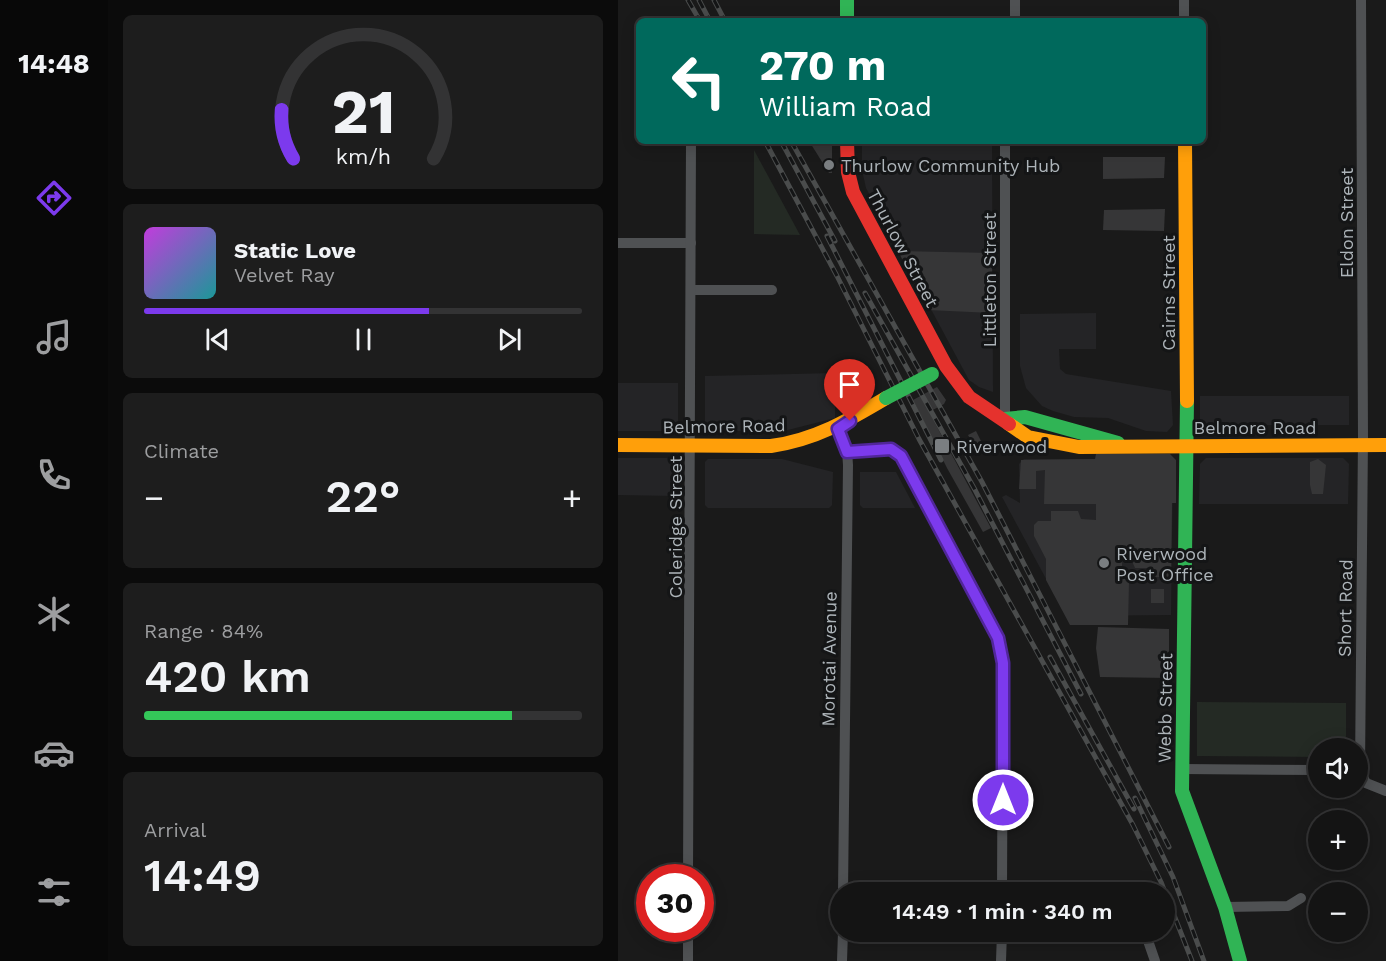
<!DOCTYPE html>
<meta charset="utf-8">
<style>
body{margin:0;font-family:"Work Sans",sans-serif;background:#1d1d1d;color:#f1f3f6;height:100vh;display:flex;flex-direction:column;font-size:22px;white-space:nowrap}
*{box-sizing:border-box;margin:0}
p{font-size:20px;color:#9d9ea0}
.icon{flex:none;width:33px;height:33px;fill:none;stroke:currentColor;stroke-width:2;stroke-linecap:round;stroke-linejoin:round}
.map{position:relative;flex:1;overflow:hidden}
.drawer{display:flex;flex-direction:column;gap:15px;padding:15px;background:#0b0b0b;width:510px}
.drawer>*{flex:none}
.guide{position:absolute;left:18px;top:18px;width:570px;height:126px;border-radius:9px;box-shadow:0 3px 15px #0003,0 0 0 2px #333334;background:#00695c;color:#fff;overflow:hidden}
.buttons{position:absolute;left:690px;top:738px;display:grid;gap:12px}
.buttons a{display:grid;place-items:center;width:60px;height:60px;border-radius:50%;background:#141414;box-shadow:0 3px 15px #0003,0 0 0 2px #333334;font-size:30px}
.speed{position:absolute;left:18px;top:864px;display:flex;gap:12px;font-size:30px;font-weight:700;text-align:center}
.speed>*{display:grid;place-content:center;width:78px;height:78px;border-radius:50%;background:#141414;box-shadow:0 3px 15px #0003,0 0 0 2px #333334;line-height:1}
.speed .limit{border:9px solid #d22;background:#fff;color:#111}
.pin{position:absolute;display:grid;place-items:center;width:51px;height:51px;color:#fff;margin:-62px -26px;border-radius:50% 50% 50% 0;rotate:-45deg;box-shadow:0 0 6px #0007}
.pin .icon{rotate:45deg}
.me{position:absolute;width:66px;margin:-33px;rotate:0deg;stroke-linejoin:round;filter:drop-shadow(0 0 4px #0008)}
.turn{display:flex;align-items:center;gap:21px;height:126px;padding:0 24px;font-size:27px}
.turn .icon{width:78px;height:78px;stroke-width:2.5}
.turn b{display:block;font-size:42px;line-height:51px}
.big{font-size:45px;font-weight:600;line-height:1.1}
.drawer .card{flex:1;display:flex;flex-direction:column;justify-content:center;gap:9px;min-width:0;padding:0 21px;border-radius:9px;background:#1d1d1d}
.drawer .dial{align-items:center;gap:0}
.dial svg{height:156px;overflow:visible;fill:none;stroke:#333334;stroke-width:7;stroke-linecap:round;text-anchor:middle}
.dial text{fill:#f1f3f6;stroke:none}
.song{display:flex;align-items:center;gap:18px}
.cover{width:72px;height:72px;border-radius:9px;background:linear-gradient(135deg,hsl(290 70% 55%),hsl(180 70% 35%))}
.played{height:6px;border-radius:3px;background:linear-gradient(90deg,#7c3aed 65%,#333334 65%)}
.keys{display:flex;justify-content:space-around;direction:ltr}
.heat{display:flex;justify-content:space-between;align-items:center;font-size:33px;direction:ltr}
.charge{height:9px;border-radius:4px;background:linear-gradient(90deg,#34c759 84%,#333334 0)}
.trip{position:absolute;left:212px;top:882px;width:345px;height:60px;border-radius:30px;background:#141414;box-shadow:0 3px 15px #0003,0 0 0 2px #333334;font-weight:600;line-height:60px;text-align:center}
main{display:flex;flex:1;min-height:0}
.menu{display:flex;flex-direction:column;width:108px;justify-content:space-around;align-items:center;background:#080808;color:#9d9ea0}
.menu .icon{width:42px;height:42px}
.menu .selected{color:#7c3aed}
.menu b{font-size:27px;color:#f1f3f6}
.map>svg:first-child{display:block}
.built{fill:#242426}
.green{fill:#242a24}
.building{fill:#363637}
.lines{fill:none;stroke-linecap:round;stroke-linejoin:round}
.street{stroke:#4f5153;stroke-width:10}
.fast{stroke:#30b455;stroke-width:14}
.slow{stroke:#ff9f0a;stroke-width:14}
.jam{stroke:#e5322d;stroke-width:14}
.rail-casing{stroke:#4a4c4c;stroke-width:5}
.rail{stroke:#141516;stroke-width:3;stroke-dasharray:9;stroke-linecap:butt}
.fast-bridge{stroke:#30b455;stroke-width:14}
.route-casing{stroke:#51269a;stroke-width:15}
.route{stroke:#7c3aed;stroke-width:10}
.poi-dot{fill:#7a7e81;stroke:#141516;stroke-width:2}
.labels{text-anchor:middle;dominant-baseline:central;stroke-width:6;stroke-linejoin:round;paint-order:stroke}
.poi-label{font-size:18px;fill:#adb4b9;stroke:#141516;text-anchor:start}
.street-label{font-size:18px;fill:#adb4b9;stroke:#141516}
</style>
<main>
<nav class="menu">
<b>14:48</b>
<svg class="icon selected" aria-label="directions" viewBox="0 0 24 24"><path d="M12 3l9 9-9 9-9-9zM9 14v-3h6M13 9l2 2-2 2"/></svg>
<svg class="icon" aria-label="music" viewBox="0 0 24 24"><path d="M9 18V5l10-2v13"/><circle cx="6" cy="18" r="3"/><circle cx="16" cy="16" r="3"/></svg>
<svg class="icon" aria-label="phone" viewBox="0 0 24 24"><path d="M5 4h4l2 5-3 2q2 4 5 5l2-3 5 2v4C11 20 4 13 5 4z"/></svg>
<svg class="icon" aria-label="climate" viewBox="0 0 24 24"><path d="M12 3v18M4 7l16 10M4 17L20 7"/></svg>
<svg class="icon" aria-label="car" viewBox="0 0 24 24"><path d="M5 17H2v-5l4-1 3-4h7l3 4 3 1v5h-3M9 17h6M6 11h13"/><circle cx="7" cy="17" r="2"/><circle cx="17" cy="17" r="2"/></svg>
<svg class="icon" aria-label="filters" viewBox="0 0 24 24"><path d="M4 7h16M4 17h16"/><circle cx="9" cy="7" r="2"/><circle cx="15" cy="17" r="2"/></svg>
</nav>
<section class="drawer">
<div class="card dial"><svg viewBox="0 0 100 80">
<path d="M14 69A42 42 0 1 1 86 69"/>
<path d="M14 69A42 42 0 0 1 8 44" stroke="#7c3aed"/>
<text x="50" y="56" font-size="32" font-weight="700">21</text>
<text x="50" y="72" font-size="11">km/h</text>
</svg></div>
<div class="card">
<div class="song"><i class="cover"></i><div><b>Static Love</b><p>Velvet Ray</p></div></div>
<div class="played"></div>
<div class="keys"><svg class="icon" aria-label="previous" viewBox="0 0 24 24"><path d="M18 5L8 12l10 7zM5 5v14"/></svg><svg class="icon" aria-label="pause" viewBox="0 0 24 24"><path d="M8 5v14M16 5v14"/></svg><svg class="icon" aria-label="next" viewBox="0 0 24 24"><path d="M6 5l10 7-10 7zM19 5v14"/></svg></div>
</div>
<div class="card"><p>Climate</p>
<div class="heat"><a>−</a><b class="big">22°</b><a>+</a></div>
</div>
<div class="card"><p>Range · 84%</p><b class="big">420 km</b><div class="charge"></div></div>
<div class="card"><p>Arrival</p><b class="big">14:49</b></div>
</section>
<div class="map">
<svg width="768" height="961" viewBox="0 0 768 961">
<rect width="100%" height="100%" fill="#1a1a1a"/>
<g class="built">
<polygon points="244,141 374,141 375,392 361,387 351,380 248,188 244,170"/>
<polygon points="478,313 478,349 441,349 442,369 448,374 553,391 555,425 549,432 528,431 490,418 456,417 435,411 424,406 408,388 402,366 402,314"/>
<polygon points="217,373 217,418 166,431 91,431 87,427 87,376"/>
<polygon points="0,383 60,383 60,428 57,431 0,431"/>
<rect x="582" y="396" width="149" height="29"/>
<polygon points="0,458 57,458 60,462 60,493 56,496 0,495"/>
<polygon points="588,458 725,458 731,464 730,504 581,504 582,464"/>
<polygon points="90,459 164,459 215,472 214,505 211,508 90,508 87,505 87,462"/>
<polygon points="406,459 550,459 555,463 553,615 448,616 384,497 388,495 402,503 401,464"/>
<polygon points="242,472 278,472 297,508 245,508 242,505"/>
</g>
<g class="green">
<polygon points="136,150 182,235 136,234"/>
<polygon points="579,702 728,703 728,748 700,748 700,757 579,756"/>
</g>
<g class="building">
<polygon points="191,141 214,141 214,173 211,173"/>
<polygon points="485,157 547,157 546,178 485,179"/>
<polygon points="547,209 546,231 485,230 486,210"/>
<polygon points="280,251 374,253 374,313 310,310"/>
<polygon points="319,387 328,400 326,404 311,412 373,528 365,532 329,468 295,400"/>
<polygon points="358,431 365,445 358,449 350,435"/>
<polygon points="478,454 552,454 558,460 558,503 554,503 553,577 534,577 534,568 517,568 514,561 504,561 504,576 511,582 510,625 452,625 428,580 428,559 416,536 416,525 420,521 433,521 433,511 460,511 463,519 478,520 478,504 426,504 427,470 418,471 418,489 401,489 403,460 477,459"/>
<polygon points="700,459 708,465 705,494 694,494 692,485 692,462"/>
<rect x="533" y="589" width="13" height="14"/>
<polygon points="480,627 551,629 551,678 482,677 478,648"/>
</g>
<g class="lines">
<g class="street">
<polyline points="397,0 397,21"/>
<polyline points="566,0 566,21"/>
<polyline points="743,0 745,437 742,770 748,783 768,791"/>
<polyline points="387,141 387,419"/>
<polyline points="0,243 73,243"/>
<polyline points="73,290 154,290"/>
<polyline points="220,429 229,451 230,465 225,892"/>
<polyline points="229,451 279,451 380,638 385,663 384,892"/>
<polyline points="564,769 700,770"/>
<polyline points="70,878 73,141"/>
<polyline points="607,907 670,906 683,898"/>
<polyline points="527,932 537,961"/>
<polyline points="70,961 70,928"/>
<polyline points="224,961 225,932"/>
<polyline points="383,961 384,932"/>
</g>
<g class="fast">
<polyline points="229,0 229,21"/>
<polyline points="569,401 564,791 607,907 622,961"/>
<polyline points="387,419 407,417 500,443"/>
</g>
<g class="slow">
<polyline points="567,141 569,401"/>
<polyline points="391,424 410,437 461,447 768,445"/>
<path d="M0,445L153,446C197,440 231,420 268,398"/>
</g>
<polyline class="jam" points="229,141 230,172 235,192 328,366 351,397 391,424"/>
<g class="rail-casing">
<g id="rail">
<polyline points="70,0 82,21"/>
<polyline points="81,0 92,21"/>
<polyline points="96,0 107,21"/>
<polyline points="147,141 219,276 301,439 515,825 543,882 574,961"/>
<polyline points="163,141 217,241"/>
<polyline points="173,141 364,482 551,847"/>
<polyline points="209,236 323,460"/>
<polyline points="247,293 356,488 463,694"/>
<polyline points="432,657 516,809"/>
<polyline points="517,798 555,877 586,961"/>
</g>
</g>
<use href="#rail" class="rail"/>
<polyline class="fast-bridge" points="268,398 314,374"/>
</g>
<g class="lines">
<g class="route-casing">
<polyline id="route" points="232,421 220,429 229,452 273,449 283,456 380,638 385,663 385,800"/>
</g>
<use href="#route" class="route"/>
</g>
<g class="poi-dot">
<circle cx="211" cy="165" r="6"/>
<rect x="316" y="438" width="16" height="16" rx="3"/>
<circle cx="486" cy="563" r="6"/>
</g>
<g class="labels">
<g class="poi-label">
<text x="223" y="165">Thurlow Community Hub</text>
<text x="338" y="446">Riverwood</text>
<text x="498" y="553">Riverwood<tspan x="498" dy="21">Post Office</tspan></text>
</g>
<g class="street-label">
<text transform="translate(728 223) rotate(-90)">Eldon Street</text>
<text transform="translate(285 248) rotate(62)">Thurlow Street</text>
<text transform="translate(371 280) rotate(-90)">Littleton Street</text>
<text transform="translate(550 293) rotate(-90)">Cairns Street</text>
<text transform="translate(106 426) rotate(-1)">Belmore Road</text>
<text x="637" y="427">Belmore Road</text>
<text transform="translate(57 527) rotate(-90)">Coleridge Street</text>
<text transform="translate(727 608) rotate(-89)">Short Road</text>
<text transform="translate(211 659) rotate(-89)">Morotai Avenue</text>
<text transform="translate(547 708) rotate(-89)">Webb Street</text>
</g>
</g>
</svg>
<div class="buttons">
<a><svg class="icon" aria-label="sound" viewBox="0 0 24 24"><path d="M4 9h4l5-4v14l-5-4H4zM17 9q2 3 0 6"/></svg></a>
<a>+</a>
<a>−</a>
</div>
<div class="speed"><div class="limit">30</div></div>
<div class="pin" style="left:232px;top:421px;background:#d93025"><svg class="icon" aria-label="arrive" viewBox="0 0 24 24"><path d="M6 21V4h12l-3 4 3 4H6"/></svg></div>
<svg class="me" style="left:385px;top:800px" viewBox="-20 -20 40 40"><circle r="17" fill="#7c3aed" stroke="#fff" stroke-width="3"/><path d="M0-11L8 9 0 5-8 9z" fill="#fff"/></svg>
<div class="trip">14:49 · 1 min · 340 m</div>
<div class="guide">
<div class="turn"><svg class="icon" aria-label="left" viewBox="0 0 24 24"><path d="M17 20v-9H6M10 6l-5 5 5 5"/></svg><div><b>270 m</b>William Road</div></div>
</div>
</div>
</main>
